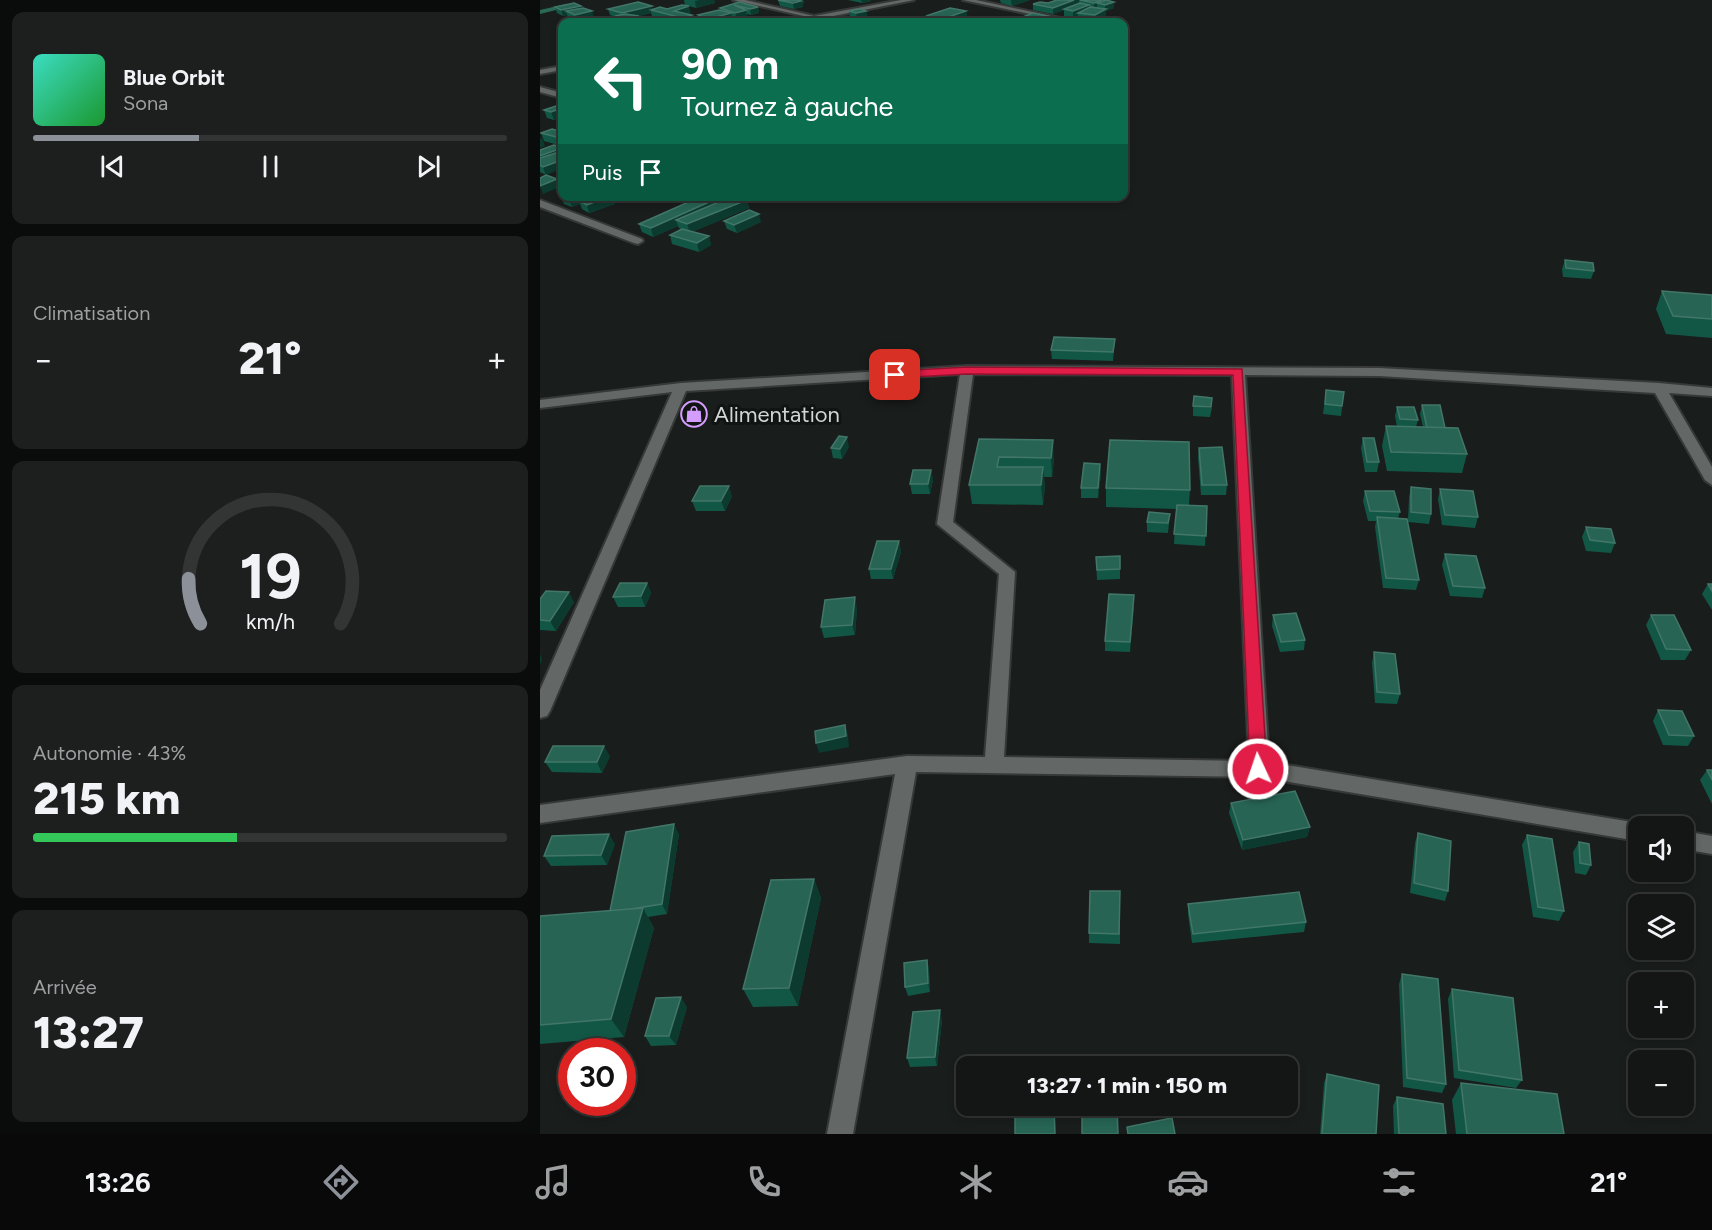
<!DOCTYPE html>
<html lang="fr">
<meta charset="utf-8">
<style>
body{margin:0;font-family:Figtree,sans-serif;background:#1c1f1d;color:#f1f3f6;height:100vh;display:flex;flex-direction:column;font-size:22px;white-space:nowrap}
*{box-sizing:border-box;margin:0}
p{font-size:20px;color:#9d9fa0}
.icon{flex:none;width:33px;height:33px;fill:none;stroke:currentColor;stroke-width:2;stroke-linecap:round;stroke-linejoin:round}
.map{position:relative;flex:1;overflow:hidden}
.panel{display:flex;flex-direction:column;gap:12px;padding:12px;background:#0a0c0b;width:540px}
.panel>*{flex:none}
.hud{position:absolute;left:18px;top:18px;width:570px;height:183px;border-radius:12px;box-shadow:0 3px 9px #0003,0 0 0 2px #323534;background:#0b6e4f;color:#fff;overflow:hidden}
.controls{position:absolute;left:1088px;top:816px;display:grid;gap:12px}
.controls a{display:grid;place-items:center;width:66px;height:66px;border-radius:12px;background:#131614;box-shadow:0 3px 9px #0003,0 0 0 2px #323534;font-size:30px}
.speed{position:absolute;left:18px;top:1038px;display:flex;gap:12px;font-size:30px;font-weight:700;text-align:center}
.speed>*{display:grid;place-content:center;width:78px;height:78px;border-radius:50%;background:#131614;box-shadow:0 3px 9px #0003,0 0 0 2px #323534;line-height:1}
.speed .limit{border:9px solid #d22;background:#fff;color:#111}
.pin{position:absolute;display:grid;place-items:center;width:51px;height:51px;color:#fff;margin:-26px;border-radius:12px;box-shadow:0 3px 9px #0006}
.me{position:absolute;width:66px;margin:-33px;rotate:357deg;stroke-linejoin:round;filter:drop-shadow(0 0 4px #0008)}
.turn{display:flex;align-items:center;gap:21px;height:126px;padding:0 24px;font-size:27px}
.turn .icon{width:78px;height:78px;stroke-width:2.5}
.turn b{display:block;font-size:42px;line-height:51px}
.then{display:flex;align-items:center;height:57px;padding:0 24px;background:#0003;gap:12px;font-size:22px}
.big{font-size:45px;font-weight:800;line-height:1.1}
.panel .tile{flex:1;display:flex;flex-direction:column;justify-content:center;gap:9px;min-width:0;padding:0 21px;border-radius:12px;background:#1c1f1d}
.panel .dial{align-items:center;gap:0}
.dial svg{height:156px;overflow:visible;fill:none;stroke:#323534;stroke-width:7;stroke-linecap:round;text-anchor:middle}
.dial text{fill:#f1f3f6;stroke:none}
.song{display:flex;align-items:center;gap:18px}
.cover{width:72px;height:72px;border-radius:9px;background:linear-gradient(135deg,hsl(170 70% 55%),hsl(130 70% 35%))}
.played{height:6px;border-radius:3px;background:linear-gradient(90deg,#8c9099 35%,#323534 35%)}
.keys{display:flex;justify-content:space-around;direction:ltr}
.heat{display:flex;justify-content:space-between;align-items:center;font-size:33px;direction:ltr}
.charge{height:9px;border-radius:4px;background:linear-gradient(90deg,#34c759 43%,#323534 0)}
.trip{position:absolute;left:416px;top:1056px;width:342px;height:60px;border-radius:12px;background:#131614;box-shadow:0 3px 9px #0003,0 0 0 2px #323534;font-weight:800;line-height:60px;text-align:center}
.menu{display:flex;height:96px;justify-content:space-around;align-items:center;background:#080908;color:#9d9fa0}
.menu .icon{width:42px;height:42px}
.menu .current{color:#8c9099}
.menu b{font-size:27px;color:#f1f3f6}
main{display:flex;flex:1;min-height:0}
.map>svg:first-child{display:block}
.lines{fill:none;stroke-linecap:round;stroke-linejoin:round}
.stream{fill:#2a6955;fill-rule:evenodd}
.minor-casing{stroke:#363938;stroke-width:4}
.minor{fill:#636866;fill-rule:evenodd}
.wall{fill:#125745}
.shaded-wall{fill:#0c3a2e}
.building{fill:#276454;stroke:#427668;stroke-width:1.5}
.route{fill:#e11d48;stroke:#92132f;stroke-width:1.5}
.labels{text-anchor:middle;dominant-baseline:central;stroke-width:6;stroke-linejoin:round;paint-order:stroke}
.poi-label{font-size:22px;fill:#d3d6d5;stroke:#101412;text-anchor:start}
</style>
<main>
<section class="panel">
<div class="tile">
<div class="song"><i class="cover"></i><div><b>Blue Orbit</b><p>Sona</p></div></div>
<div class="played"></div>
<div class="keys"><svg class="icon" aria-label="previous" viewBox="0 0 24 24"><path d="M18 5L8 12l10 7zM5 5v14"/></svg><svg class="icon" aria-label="pause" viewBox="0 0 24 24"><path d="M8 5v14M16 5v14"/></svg><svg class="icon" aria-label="next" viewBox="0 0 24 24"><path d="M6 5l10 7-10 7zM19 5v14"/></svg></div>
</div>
<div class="tile"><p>Climatisation</p>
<div class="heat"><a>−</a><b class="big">21°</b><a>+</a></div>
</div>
<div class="tile dial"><svg viewBox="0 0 100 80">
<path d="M14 69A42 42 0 1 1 86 69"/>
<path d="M14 69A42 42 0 0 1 8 46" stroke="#8c9099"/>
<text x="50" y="56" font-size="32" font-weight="700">19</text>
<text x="50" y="72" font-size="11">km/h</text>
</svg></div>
<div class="tile"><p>Autonomie · 43%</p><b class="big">215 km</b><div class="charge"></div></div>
<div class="tile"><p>Arrivée</p><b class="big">13:27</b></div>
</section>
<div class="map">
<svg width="1172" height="1134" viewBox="0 0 1172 1134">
<rect width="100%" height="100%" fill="#191d1b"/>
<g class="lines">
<polygon class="stream" points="26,4 28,7 0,14 0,10"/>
<g class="minor-casing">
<g id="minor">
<polygon points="193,0 205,0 274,16 361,0 374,0 263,22 252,22 268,17"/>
<polygon points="423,0 436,0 539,22 528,22"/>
<polygon points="22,66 22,70 0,74 0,70"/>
<polygon points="0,87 22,93 22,98 0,92"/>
<polygon points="0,200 102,239 103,241 98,244 94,243 0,207"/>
<path d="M427,366L839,368L1119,383L1172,388V396L1129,393L1172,467V485L1165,480L1115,393L839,376L705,375L729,762L1098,823L1106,826H1098V841L719,777L376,772L313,1134H287L355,774L0,823V805L367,756L445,757L459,574L397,524L420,374L146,391L10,711L7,716L0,718V690L132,392L0,408V400L141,383ZM433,374L692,375L709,761L464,757L475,572L413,522Z"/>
<polygon points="1143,831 1172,836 1172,854 1143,849"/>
</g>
</g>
<use href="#minor" class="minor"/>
</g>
<g class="wall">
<polygon points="144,0 174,0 175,3 156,8 145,5"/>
<polygon points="238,0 263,0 264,3 262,4 263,7 254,9 240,6"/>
<polygon points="308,0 330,0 331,1 322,3"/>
<polygon points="460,0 490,0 472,6 461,3"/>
<polygon points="517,0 565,0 564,0 574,2 574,8 566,11 566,16 555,21 538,19 538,16 533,17 524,16 524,10 513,14 493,10 493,4 508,3"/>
<polygon points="15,7 41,8 54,17 37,21 28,17 27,15 23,16 17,13"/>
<polygon points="218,7 219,13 211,15 207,14 207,16 197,19 192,18 193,20 181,22 163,22 159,21 158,15 180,10 180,8"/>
<polygon points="68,9 127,9 151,13 146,14 154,22 136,22 112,16 111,13 99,16 101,22 77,22 75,17 70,15"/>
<polygon points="309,11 326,11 327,17 317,20 310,17"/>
<polygon points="426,11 427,17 412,22 387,22 386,16"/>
<polygon points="22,104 22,116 14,120 7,118 4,110"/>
<polygon points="22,132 22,146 4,141 1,133"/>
<polygon points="0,150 6,175 0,172"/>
<polygon points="21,196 75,204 49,213 42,209 40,204 32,207 24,204"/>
<polygon points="178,198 179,202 207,200 209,208 152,232 169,236 171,245 159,252 132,244 130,235 141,229 139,228 138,226 113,237 102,232 99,224"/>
<polygon points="184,221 221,222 197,233 187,229"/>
<polygon points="1025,260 1054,271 1051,279 1023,277 1022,269"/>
<polygon points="1122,291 1172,295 1172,338 1126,334 1116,309"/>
<polygon points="575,339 573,361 512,359 511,350"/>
<polygon points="786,390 804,392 801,416 783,414"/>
<polygon points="882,405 905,428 927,454 922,473 847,471 842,446 846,426 857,427 855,416 857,407 878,420 876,427 883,427 880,414"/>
<polygon points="653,406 672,408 670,417 653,416"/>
<polygon points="823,438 839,462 837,472 825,472 821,448"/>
<polygon points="439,439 514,459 512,477 504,477 505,487 503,505 432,504 429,485"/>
<polygon points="309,447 302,459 293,458 291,448"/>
<polygon points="659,448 687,485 686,495 661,495 658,458"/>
<polygon points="560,464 561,474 558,498 541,498 541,488"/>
<polygon points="391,470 393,480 390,494 372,494 370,484"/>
<polygon points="871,487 891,514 889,524 868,522 869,497"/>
<polygon points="566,488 650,490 649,505 667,506 665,546 634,544 636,509 566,507"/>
<polygon points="900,489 938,517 935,528 902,525 898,499"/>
<polygon points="825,491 860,512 858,518 879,580 876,590 843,588 835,527 836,521 828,521 823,501"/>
<polygon points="192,496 185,511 156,511 152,501"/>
<polygon points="630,514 628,533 607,532 607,522"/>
<polygon points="1046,527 1075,543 1071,553 1046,551 1042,537"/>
<polygon points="359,541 361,552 353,579 331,579 329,569"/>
<polygon points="905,554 945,588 942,598 910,596 902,565"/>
<polygon points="580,556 580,579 557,580 556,557"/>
<polygon points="107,583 111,593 105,607 78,607 73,597"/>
<polygon points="1168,584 1172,584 1172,610 1162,594"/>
<polygon points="0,599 34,602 16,631 0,630"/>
<polygon points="594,605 590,652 565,651 565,641"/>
<polygon points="317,608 315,635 284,638 281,627"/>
<polygon points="733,615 765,640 764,650 740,652 732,626"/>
<polygon points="1111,615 1151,650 1145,660 1121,660 1106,625"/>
<polygon points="834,652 860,694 857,704 835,703 832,663"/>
<polygon points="1118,710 1154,736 1148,746 1123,745 1113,721"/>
<polygon points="70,756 62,773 12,772 5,762"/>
<polygon points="1167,770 1172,770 1172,804 1160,780"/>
<polygon points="691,803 770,827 767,837 702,850 689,813"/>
<polygon points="878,833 908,891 905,901 870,893 875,843"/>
<polygon points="139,834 127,914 108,917 114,928 84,1037 0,1044 0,916 70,911"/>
<polygon points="987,835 1024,911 1019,921 993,917 982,845"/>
<polygon points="1039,842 1051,865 1046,875 1035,873 1033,852"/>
<polygon points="75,844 67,865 11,866 4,856"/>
<polygon points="274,879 281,898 258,1006 213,1007 203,989"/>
<polygon points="580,891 580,944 549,943 549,933"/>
<polygon points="648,904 766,922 764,932 652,943 648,914"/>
<polygon points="387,960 389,969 390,992 368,996 365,987"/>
<polygon points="862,974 906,1084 902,1093 863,1087 859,984"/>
<polygon points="912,989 982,1080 976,1088 914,1078 908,999"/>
<polygon points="147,1007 136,1045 111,1046 105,1036"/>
<polygon points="402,1020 397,1066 370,1067 367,1058"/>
<polygon points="787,1074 836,1134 780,1134 784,1083"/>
<polygon points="921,1083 1024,1134 916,1134 912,1100"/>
<polygon points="857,1097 906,1134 854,1134 853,1106"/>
</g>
<g class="shaded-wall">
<polygon points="160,0 174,0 175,3 156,8 155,1"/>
<polygon points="255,0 263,0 264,3 262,4 263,7 254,9 253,3"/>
<polygon points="321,0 330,0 331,1 322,3"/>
<polygon points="471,0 490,0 472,6"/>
<polygon points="534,0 539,0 539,4 513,14 513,8"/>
<polygon points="556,0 565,0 557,3 557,8 554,9 554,3"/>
<polygon points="574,2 574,8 566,11 566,16 555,21 555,15 565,10 565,5"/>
<polygon points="549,5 549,11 538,13 538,16 533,17 533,11"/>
<polygon points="41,6 42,12 26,11 27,15 23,16 21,10"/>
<polygon points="112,6 113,11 111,10 111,13 99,16 101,22 86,22 85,19 83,18 82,13"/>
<polygon points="149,6 151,13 135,17 134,11"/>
<polygon points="218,7 219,13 211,15 210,9"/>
<polygon points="206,10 207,16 197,19 195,13"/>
<polygon points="52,11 54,17 37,21 35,15"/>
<polygon points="326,11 327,17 317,20 316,13"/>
<polygon points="426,11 427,17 412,22 403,22 403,19"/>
<polygon points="191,13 193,20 181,22 170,22 169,19"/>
<polygon points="152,15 154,22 144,22 142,18"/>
<polygon points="22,108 22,116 14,120 11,112"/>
<polygon points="2,138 5,146 0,148 0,139"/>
<polygon points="22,148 22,157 0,165 0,156"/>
<polygon points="22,160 22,169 6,175 3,167"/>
<polygon points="17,179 20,187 3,194 0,186"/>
<polygon points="36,196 60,196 39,201 40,204 32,207 29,199"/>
<polygon points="70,196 73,196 75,204 49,213 47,205"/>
<polygon points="178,198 180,207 136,220 138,226 113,237 111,228"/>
<polygon points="207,200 209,208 150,233 147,224"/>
<polygon points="219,214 221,222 197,233 194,225"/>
<polygon points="169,236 171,245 159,252 157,243"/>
<polygon points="307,437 309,447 302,459 300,449"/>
<polygon points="513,440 514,459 512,477 511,458"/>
<polygon points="560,464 561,474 558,498 558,488"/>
<polygon points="503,467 505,487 503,505 501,485"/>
<polygon points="391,470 393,480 390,494 388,484"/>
<polygon points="189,486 192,496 185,511 181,501"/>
<polygon points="359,541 361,552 353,579 351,569"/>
<polygon points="107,583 111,593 105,607 101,596"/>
<polygon points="29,592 34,602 16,631 10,621"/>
<polygon points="594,595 594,605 590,652 590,642"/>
<polygon points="315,597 317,608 315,635 312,625"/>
<polygon points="0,654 2,659 0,665"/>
<polygon points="305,725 308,735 309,747 279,753 276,743"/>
<polygon points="64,746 70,756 62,773 57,762"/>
<polygon points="134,824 139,834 127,914 122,904"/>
<polygon points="770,827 767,837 702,850 703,840"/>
<polygon points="69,834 75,844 67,865 61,855"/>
<polygon points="274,879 281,898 258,1006 249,988"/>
<polygon points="103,908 114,928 84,1037 71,1019"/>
<polygon points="387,960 389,969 390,992 388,983"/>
<polygon points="141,997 147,1007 136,1045 129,1036"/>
<polygon points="400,1010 402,1020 397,1066 395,1057"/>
<polygon points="658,1106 670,1106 658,1109"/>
</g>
<g class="building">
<polygon points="238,0 258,0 261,1 253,3"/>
<polygon points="517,0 534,0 513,8 493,4 500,2 508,3"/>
<polygon points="540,0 562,0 554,3"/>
<polygon points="566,0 574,2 565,5 557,3"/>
<polygon points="98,2 112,6 82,13 68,9"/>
<polygon points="199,2 218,7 210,9 194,5 206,10 195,13 180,8"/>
<polygon points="34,3 41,6 21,10 15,7"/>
<polygon points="540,3 549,5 533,11 524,9"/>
<polygon points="142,5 149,6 134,11 152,15 142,18 111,10 120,7 127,9"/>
<polygon points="550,7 566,9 555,15 538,13"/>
<polygon points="43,8 52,11 35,15 26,11"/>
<polygon points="410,8 426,11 403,19 386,16"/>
<polygon points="320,9 326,11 316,13 309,11"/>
<polygon points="179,10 191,13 169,19 158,15"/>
<polygon points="493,13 533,22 470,22"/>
<polygon points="85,14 99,16 85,19 75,16"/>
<polygon points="276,19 295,22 268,22"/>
<polygon points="358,19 366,21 362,22 348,22"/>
<polygon points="22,104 22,108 11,112 4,110"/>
<polygon points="12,129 22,132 22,137 20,138 1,133"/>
<polygon points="14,145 22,148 0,156 0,150"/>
<polygon points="22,151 22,160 3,167 0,165 0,158"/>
<polygon points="6,175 17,179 0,186 0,178"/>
<polygon points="23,196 36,196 29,199"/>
<polygon points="51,196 70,196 47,205 39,201"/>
<polygon points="162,196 172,196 178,198 111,228 99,224"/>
<polygon points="193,196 199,196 207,200 147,224 136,220"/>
<polygon points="209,210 219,214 194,225 184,221"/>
<polygon points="142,229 169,236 157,243 130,235"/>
<polygon points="1025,260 1053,263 1054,271 1026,268"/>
<polygon points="1122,291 1172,295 1172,319 1133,316"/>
<polygon points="514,337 575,339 573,352 511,350"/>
<polygon points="786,390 804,392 802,406 785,404"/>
<polygon points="654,396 672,398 671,407 653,406"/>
<polygon points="882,405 900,405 905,428 887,428"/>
<polygon points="857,407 874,407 878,420 860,419"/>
<polygon points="846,426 918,428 927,454 851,452"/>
<polygon points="299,436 307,437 300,449 291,448"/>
<polygon points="823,438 834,438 839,462 827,462"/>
<polygon points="439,439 513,440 511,458 459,457 457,467 503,467 501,485 429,485"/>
<polygon points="570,440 649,442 650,490 566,488"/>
<polygon points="682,447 687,485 662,485 659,448"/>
<polygon points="544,463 560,464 558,488 541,488"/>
<polygon points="373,470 391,470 388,484 370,484"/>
<polygon points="160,486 189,486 181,501 152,501"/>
<polygon points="871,487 891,489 891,514 871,512"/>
<polygon points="900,489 933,491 938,517 905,515"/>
<polygon points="825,491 854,491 860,512 830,511"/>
<polygon points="637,505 667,506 666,536 634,534"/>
<polygon points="609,512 630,514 628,523 607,522"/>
<polygon points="837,517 867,519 879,580 846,578"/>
<polygon points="1046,527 1071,529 1075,543 1050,540"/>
<polygon points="337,541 359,541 351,569 329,569"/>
<polygon points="905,554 936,556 945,588 913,586"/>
<polygon points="580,556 580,569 557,570 556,557"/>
<polygon points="80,583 107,583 101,596 73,597"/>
<polygon points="1168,584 1172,584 1172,591"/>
<polygon points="6,591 29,592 10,621 0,620 0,599"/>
<polygon points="569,594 594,595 590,642 565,641"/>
<polygon points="315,597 312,625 281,627 285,600"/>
<polygon points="756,613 765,640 741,642 733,615"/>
<polygon points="1111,615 1134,615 1151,650 1126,649"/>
<polygon points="834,652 855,654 860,694 837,692"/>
<polygon points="1118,710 1142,711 1154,736 1129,735"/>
<polygon points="305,725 306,736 276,743 275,731"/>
<polygon points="13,746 64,746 57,762 5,762"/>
<polygon points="1167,770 1172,770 1172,780"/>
<polygon points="755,791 770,827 703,840 691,803"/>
<polygon points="134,824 122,904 85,910 70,911 86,832"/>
<polygon points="878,833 911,841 908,891 874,883"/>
<polygon points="69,834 61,855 4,856 12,836"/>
<polygon points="987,835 1012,839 1024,911 998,907"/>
<polygon points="1039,842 1049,844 1051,865 1040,863"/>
<polygon points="274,879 249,988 203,989 231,880"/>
<polygon points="550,891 580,891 579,934 549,933"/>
<polygon points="759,892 766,922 653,934 648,904"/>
<polygon points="103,908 71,1019 0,1025 0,916"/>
<polygon points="387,960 388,983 365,987 364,963"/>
<polygon points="862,974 898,979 906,1084 867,1078"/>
<polygon points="912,989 973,998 982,1080 919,1070"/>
<polygon points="141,997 129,1036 105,1036 116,998"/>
<polygon points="400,1010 395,1057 367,1058 373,1012"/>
<polygon points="710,1059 712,1066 683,1066"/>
<polygon points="576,1060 576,1066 542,1066 542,1061"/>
<polygon points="787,1074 839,1085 836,1134 782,1134"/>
<polygon points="921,1083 1017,1094 1024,1134 927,1134"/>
<polygon points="857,1097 903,1104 906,1134 859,1134"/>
<polygon points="475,1106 514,1106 515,1134 475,1134"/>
<polygon points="542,1106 577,1106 578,1134 542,1134"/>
<polygon points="632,1118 635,1134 588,1134 587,1127"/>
</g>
<polygon class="route" points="427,367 702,369 727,769 724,774 718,775 713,774 710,769 693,375 427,374 355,378 350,375 355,371"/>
<defs>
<g id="shop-ring" transform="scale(1.35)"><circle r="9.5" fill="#101412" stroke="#d39cfd" stroke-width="1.5"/><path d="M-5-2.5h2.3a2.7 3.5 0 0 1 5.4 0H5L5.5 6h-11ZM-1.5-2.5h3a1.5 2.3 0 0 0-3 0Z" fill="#d39cfd"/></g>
</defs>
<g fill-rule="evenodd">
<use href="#shop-ring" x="154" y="414"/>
</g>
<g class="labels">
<g class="poi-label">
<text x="174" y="414">Alimentation</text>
</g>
</g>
</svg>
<div class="controls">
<a><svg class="icon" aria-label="sound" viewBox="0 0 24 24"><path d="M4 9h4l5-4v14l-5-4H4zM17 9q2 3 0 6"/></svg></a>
<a><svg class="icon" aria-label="layers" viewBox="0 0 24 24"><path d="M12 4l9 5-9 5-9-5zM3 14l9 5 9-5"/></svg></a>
<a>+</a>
<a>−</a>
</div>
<div class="speed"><div class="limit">30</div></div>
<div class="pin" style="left:355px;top:375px;background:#d93025"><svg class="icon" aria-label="arrive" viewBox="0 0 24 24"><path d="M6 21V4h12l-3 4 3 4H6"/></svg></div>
<svg class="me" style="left:718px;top:769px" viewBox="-20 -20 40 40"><circle r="17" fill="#e11d48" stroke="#fff" stroke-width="3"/><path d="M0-11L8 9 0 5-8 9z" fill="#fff"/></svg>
<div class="trip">13:27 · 1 min · 150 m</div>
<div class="hud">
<div class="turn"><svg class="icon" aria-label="left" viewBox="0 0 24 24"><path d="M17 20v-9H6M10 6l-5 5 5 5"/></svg><div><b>90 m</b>Tournez à gauche</div></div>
<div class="then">Puis<svg class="icon" aria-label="arrive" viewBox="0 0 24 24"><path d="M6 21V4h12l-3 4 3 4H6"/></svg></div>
</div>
</div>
</main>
<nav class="menu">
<b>13:26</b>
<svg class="icon current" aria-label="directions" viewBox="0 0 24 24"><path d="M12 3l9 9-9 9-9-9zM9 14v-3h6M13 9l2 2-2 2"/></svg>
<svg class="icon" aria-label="music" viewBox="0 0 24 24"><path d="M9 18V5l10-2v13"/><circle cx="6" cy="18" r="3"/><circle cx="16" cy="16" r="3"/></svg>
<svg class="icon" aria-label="phone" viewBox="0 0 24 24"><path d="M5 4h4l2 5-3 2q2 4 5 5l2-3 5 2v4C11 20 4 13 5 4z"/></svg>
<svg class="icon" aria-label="climate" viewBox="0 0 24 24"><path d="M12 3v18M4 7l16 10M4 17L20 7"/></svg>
<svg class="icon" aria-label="car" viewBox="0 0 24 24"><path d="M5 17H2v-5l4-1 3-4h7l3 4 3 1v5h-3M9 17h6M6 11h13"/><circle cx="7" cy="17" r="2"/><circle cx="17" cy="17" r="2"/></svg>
<svg class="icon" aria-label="filters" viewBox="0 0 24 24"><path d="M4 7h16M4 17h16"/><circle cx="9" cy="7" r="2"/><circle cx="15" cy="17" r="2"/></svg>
<b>21°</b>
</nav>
